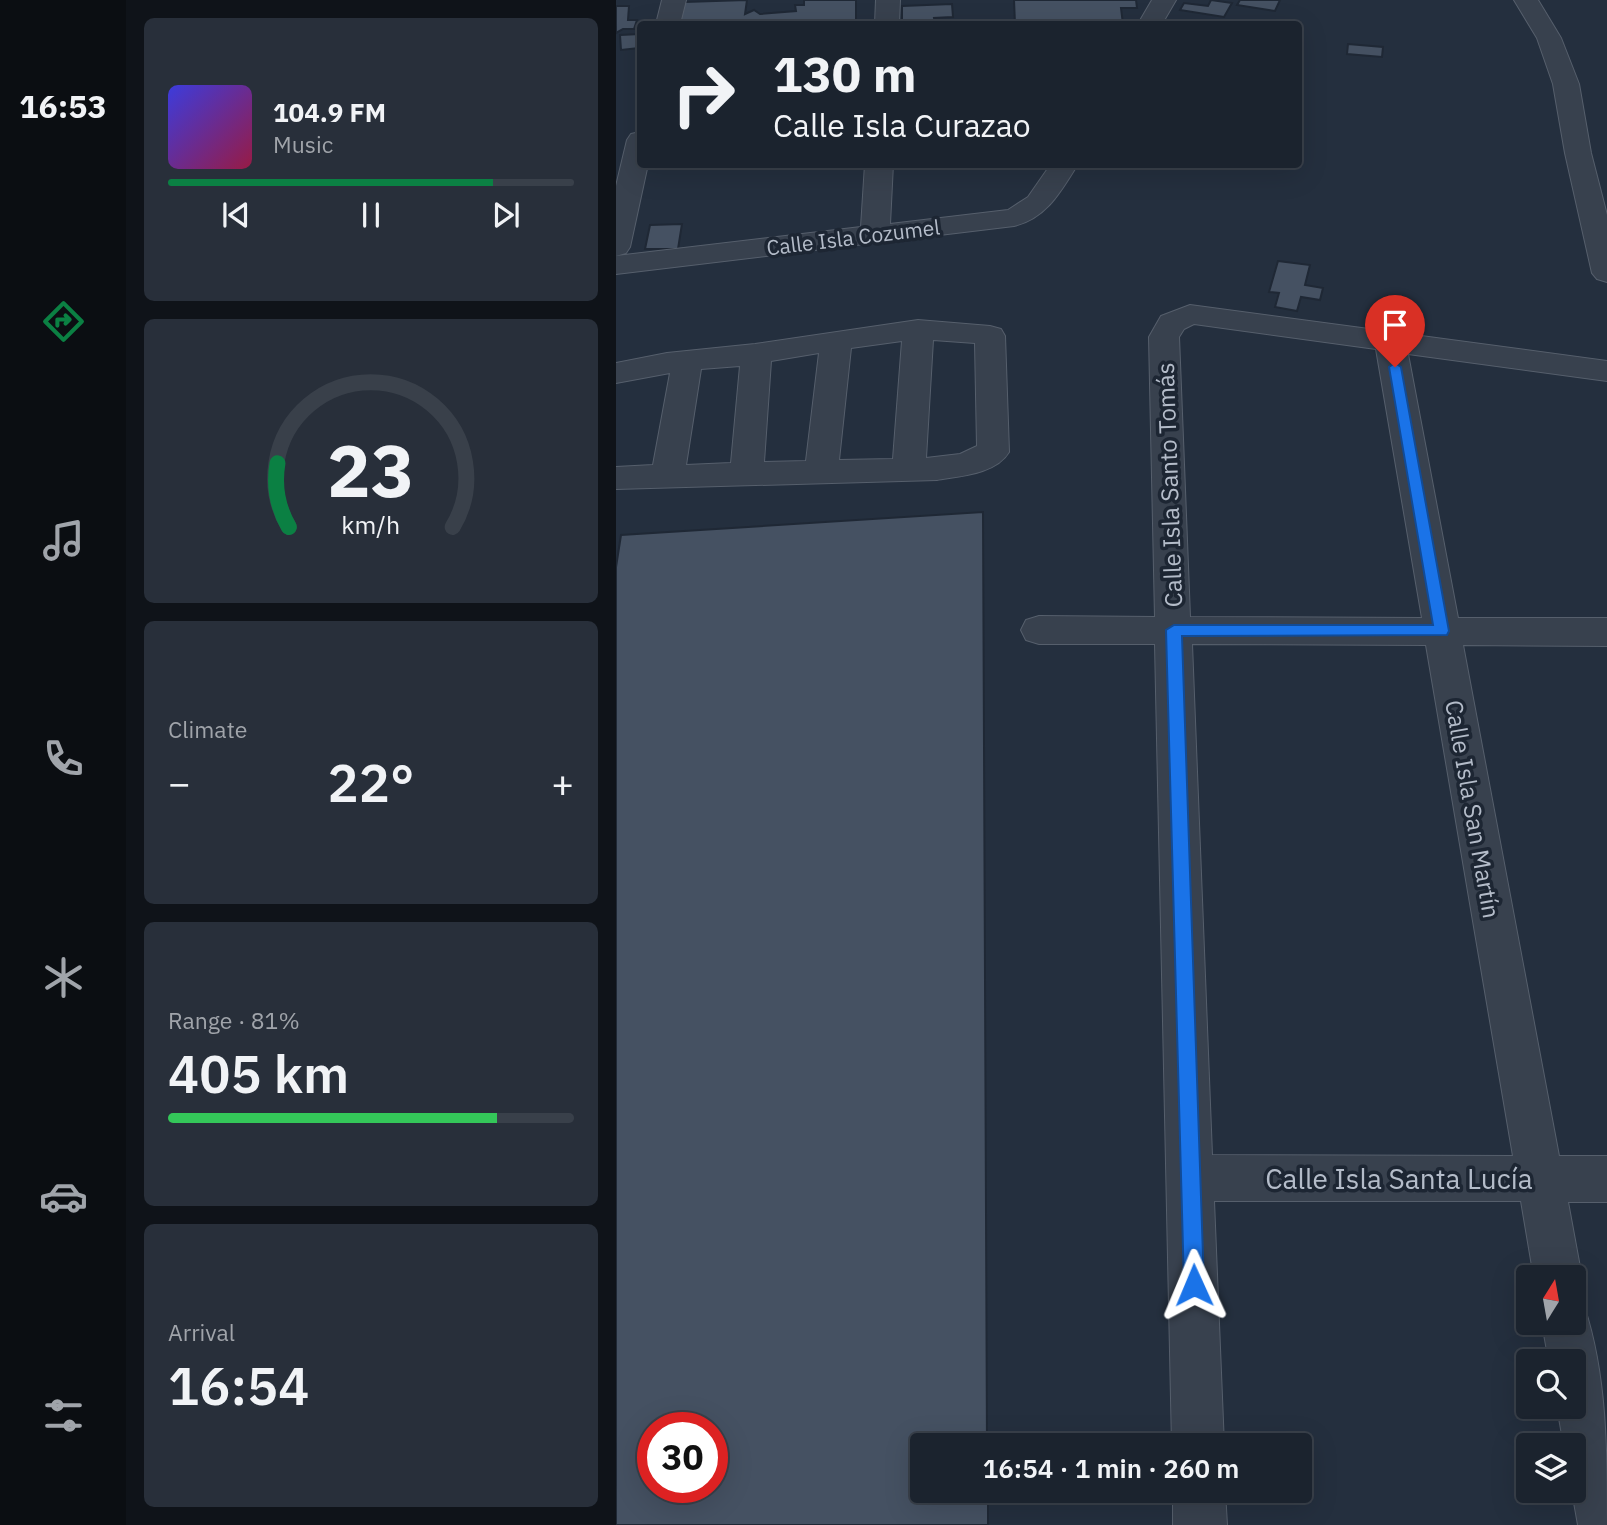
<!DOCTYPE html>
<meta charset="utf-8">
<style>
body{margin:0;font-family:"IBM Plex Sans",sans-serif;background:#282f3a;color:#f1f3f6;height:100vh;display:flex;flex-direction:column;font-size:26px;white-space:nowrap}
*{box-sizing:border-box;margin:0}
p{font-size:23px;color:#a0a4aa}
.icon{flex:none;width:38px;height:38px;fill:none;stroke:currentColor;stroke-width:2;stroke-linecap:round;stroke-linejoin:round}
.map{position:relative;flex:1;overflow:hidden}
.details{display:flex;flex-direction:column;gap:18px;padding:18px;background:#0f1319;width:490px}
.details>*{flex:none}
.banner{position:absolute;left:21px;top:21px;width:665px;height:147px;border-radius:7px;box-shadow:0 7px 28px #0002,0 0 0 2px #39404a;background:#1b232e;color:#f1f3f6;overflow:hidden}
.needle{width:46px;rotate:11deg}
.tools{position:absolute;left:900px;top:1265px;display:grid;gap:14px}
.tools a{display:grid;place-items:center;width:70px;height:70px;border-radius:7px;background:#1b232e;box-shadow:0 7px 28px #0002,0 0 0 2px #39404a;font-size:35px}
.speed{position:absolute;left:21px;top:1412px;display:flex;gap:14px;font-size:35px;font-weight:700;text-align:center}
.speed>*{display:grid;place-content:center;width:91px;height:91px;border-radius:50%;background:#1b232e;box-shadow:0 7px 28px #0002,0 0 0 2px #39404a;line-height:1}
.speed .limit{border:10px solid #d22;background:#fff;color:#111}
.pin{position:absolute;display:grid;place-items:center;width:60px;height:60px;color:#fff;margin:-72px -30px;border-radius:50% 50% 50% 0;rotate:-45deg;box-shadow:0 0 7px #0007}
.pin .icon{rotate:45deg}
.me{position:absolute;width:77px;margin:-38px;rotate:359deg;stroke-linejoin:round;filter:drop-shadow(0 0 5px #0008)}
.turn{display:flex;align-items:center;gap:24px;height:147px;padding:0 21px;font-size:32px}
.turn .icon{width:91px;height:91px;stroke-width:2.5}
.turn b{display:block;font-size:49px;line-height:60px}
.big{font-size:52px;font-weight:600;line-height:1.1}
.details .widget{flex:1;display:flex;flex-direction:column;justify-content:center;gap:10px;min-width:0;padding:0 24px;border-radius:10px;background:#282f3a}
.details .dial{align-items:center;gap:0}
.dial svg{height:182px;overflow:visible;fill:none;stroke:#39404a;stroke-width:7;stroke-linecap:round;text-anchor:middle}
.dial text{fill:#f1f3f6;stroke:none}
.song{display:flex;align-items:center;gap:21px}
.cover{width:84px;height:84px;border-radius:10px;background:linear-gradient(135deg,hsl(240 70% 55%),hsl(340 70% 35%))}
.played{height:7px;border-radius:4px;background:linear-gradient(90deg,#0b8043 80%,#39404a 80%)}
.keys{display:flex;justify-content:space-around;direction:ltr}
.heat{display:flex;justify-content:space-between;align-items:center;font-size:38px;direction:ltr}
.charge{height:10px;border-radius:5px;background:linear-gradient(90deg,#34c759 81%,#39404a 0)}
.trip{position:absolute;left:294px;top:1433px;width:402px;height:70px;border-radius:7px;background:#1b232e;box-shadow:0 7px 28px #0002,0 0 0 2px #39404a;font-weight:600;line-height:70px;text-align:center}
main{display:flex;flex:1;min-height:0}
.tab-bar{display:flex;flex-direction:column;width:126px;justify-content:space-around;align-items:center;background:#0b0e12;color:#a0a4aa}
.tab-bar .icon{width:49px;height:49px}
.tab-bar .active{color:#0b8043}
.tab-bar b{font-size:32px;color:#f1f3f6}
.map>svg:first-child{display:block}
.building{fill:#455162;stroke:#1f2835;stroke-width:2;fill-rule:evenodd}
.lines{fill:none;stroke-linecap:round;stroke-linejoin:round}
.minor-casing{stroke:#565f6c;stroke-width:2}
.minor{fill:#38414e;fill-rule:evenodd}
.route{fill:#1a73e8;stroke:#114b97;stroke-width:2}
.labels{text-anchor:middle;dominant-baseline:central;stroke-width:7;stroke-linejoin:round;paint-order:stroke}
.far-street-label{font-size:21px;fill:#b4bcc9;stroke:#1d2633}
.street-label{font-size:24px;fill:#b4bcc9;stroke:#1d2633}
.near-street-label{font-size:28px;fill:#b4bcc9;stroke:#1d2633}
</style>
<main>
<nav class="tab-bar">
<b>16:53</b>
<svg class="icon active" aria-label="directions" viewBox="0 0 24 24"><path d="M12 3l9 9-9 9-9-9zM9 14v-3h6M13 9l2 2-2 2"/></svg>
<svg class="icon" aria-label="music" viewBox="0 0 24 24"><path d="M9 18V5l10-2v13"/><circle cx="6" cy="18" r="3"/><circle cx="16" cy="16" r="3"/></svg>
<svg class="icon" aria-label="phone" viewBox="0 0 24 24"><path d="M5 4h4l2 5-3 2q2 4 5 5l2-3 5 2v4C11 20 4 13 5 4z"/></svg>
<svg class="icon" aria-label="climate" viewBox="0 0 24 24"><path d="M12 3v18M4 7l16 10M4 17L20 7"/></svg>
<svg class="icon" aria-label="car" viewBox="0 0 24 24"><path d="M5 17H2v-5l4-1 3-4h7l3 4 3 1v5h-3M9 17h6M6 11h13"/><circle cx="7" cy="17" r="2"/><circle cx="17" cy="17" r="2"/></svg>
<svg class="icon" aria-label="filters" viewBox="0 0 24 24"><path d="M4 7h16M4 17h16"/><circle cx="9" cy="7" r="2"/><circle cx="15" cy="17" r="2"/></svg>
</nav>
<section class="details">
<div class="widget">
<div class="song"><i class="cover"></i><div><b>104.9 FM</b><p>Music</p></div></div>
<div class="played"></div>
<div class="keys"><svg class="icon" aria-label="previous" viewBox="0 0 24 24"><path d="M18 5L8 12l10 7zM5 5v14"/></svg><svg class="icon" aria-label="pause" viewBox="0 0 24 24"><path d="M8 5v14M16 5v14"/></svg><svg class="icon" aria-label="next" viewBox="0 0 24 24"><path d="M6 5l10 7-10 7zM19 5v14"/></svg></div>
</div>
<div class="widget dial"><svg viewBox="0 0 100 80">
<path d="M14 69A42 42 0 1 1 86 69"/>
<path d="M14 69A42 42 0 0 1 9 41" stroke="#0b8043"/>
<text x="50" y="56" font-size="32" font-weight="700">23</text>
<text x="50" y="72" font-size="11">km/h</text>
</svg></div>
<div class="widget"><p>Climate</p>
<div class="heat"><a>−</a><b class="big">22°</b><a>+</a></div>
</div>
<div class="widget"><p>Range · 81%</p><b class="big">405 km</b><div class="charge"></div></div>
<div class="widget"><p>Arrival</p><b class="big">16:54</b></div>
</section>
<div class="map">
<svg width="991" height="1525" viewBox="0 0 991 1525">
<rect width="100%" height="100%" fill="#242f3e"/>
<g class="building">
<polygon points="131,0 129,14 138,10 144,14 180,11 179,5 188,5 188,0 240,0 240,24 63,24 68,2"/>
<polygon points="398,0 520,0 521,8 505,8 507,24 399,24"/>
<polygon points="595,0 616,3 608,17 564,10 568,3 592,6"/>
<polygon points="624,0 664,0 659,11 621,5"/>
<polygon points="336,4 337,17 318,18 319,24 286,24 286,6"/>
<polygon points="0,6 13,6 12,20 21,20 18,29 7,29 0,33"/>
<polygon points="24,34 23,48 5,50 4,35"/>
<polygon points="732,44 767,47 766,57 731,54"/>
<polygon points="66,224 62,249 29,249 34,225"/>
<polygon points="662,261 694,265 689,285 707,288 704,300 685,297 681,311 659,307 663,293 653,292"/>
<path d="M367,512L371,1446H306V1491H372V1525H0V567L5,535ZM37,1428H96V1488H37Z"/>
</g>
<g class="lines">
<g class="minor-casing">
<g id="minor">
<polygon points="46,0 70,0 64,24 40,24"/>
<polygon points="260,0 284,0 283,24 259,24"/>
<polygon points="536,0 560,0 546,24 522,24"/>
<polygon points="898,0 922,0 945,38 963,84 975,153 991,215 991,282 981,279 976,273 949,153 937,84 921,38"/>
<polygon points="24,132 24,164 32,164 14,247 10,253 0,256 0,186 11,140 15,134"/>
<path d="M249,164H277L274,224L392,210L412,197L435,164H462C445,191 431,218 398,226L0,274V256L245,227Z"/>
<path d="M574,305L991,361V381L792,354L842,618H991V646L847,645L943,1156H991V1202H952L966,1278L957,1296V1278H918L905,1201H598L608,1446H556L539,644H423L410,640L405,630L410,620L423,616L539,617L533,337L545,316ZM578,324L760,349L806,618L574,617L563,337L568,329ZM576,644L810,645L897,1156L596,1155Z"/>
<path d="M302,320L374,326L385,329L389,336L393,452C380,474 344,476 321,480L0,489V467L37,465L54,373L0,383V363L51,353L139,344ZM317,340L359,343L361,446L344,454L310,458ZM286,341L277,459L223,460L235,348ZM203,353L190,461L148,462L155,361ZM124,366L115,463L70,465L85,369Z"/>
<path d="M957,1301L968,1306C991,1375 991,1452 991,1525H962L956,1491L957,1446H948L941,1407H957V1362H933L926,1323H957Z"/>
<polygon points="557,1491 609,1491 611,1525 557,1525"/>
</g>
</g>
<use href="#minor" class="minor"/>
</g>
<polygon class="route" points="779,363 785,367 833,631 831,635 566,636 588,1285 585,1292 578,1295 571,1292 568,1285 550,630 558,625 817,625 773,367"/>
<g class="labels">
<g class="far-street-label">
<text transform="translate(237 237) rotate(-7)">Calle Isla Cozumel</text>
</g>
<g class="street-label">
<text transform="translate(553 485) rotate(-92)">Calle Isla Santo Tomás</text>
<text transform="translate(857 809) rotate(80)">Calle Isla San Martín</text>
</g>
<g class="near-street-label">
<text x="783" y="1178">Calle Isla Santa Lucía</text>
</g>
</g>
</svg>
<div class="tools">
<a><svg class="needle" viewBox="-14 -14 28 28"><path d="M0-13l5 13h-10z" fill="#e53935"/><path d="M0 13l5-13h-10z" fill="#a0a4aa"/></svg></a>
<a><svg class="icon" aria-label="search" viewBox="0 0 24 24"><circle cx="10" cy="10" r="6"/><path d="M15 15l6 6"/></svg></a>
<a><svg class="icon" aria-label="layers" viewBox="0 0 24 24"><path d="M12 4l9 5-9 5-9-5zM3 14l9 5 9-5"/></svg></a>
</div>
<div class="speed"><div class="limit">30</div></div>
<div class="pin" style="left:779px;top:367px;background:#d93025"><svg class="icon" aria-label="arrive" viewBox="0 0 24 24"><path d="M6 21V4h12l-3 4 3 4H6"/></svg></div>
<svg class="me" style="left:578px;top:1285px" viewBox="-20 -20 40 40"><path d="M0-17L14 15 0 8-14 15z" fill="#1a73e8" stroke="#fff" stroke-width="4"/></svg>
<div class="trip">16:54 · 1 min · 260 m</div>
<div class="banner">
<div class="turn"><svg class="icon" aria-label="right" viewBox="0 0 24 24"><path d="M7 20v-9h11M14 6l5 5-5 5"/></svg><div><b>130 m</b>Calle Isla Curazao</div></div>
</div>
</div>
</main>
